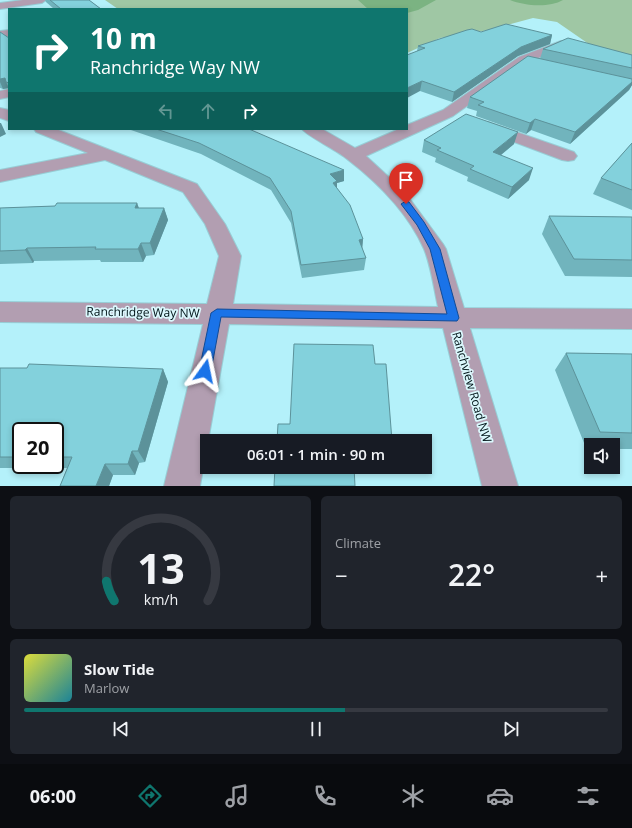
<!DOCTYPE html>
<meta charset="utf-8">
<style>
body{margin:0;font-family:"Open Sans",sans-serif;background:#20242c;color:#f1f3f6;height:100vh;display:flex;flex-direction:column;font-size:15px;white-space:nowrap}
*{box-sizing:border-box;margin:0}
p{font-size:13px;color:#9ea1a6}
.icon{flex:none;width:22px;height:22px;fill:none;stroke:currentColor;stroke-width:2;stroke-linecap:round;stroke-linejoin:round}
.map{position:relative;height:486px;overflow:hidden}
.side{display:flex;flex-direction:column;gap:10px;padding:10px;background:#0d0f14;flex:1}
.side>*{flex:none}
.guide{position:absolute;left:8px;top:8px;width:400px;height:122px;border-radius:0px;box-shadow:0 2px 6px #0003;background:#0f766e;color:#fff;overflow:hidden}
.buttons{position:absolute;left:584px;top:438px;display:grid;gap:8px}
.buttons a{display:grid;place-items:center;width:36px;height:36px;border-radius:0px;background:#171b24;box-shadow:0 2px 6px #0003;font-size:20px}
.speed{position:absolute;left:12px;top:422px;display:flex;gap:8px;font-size:20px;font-weight:700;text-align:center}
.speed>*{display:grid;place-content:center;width:52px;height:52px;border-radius:50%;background:#171b24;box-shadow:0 2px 6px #0003;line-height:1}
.speed .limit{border:2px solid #111;border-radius:6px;background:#fff;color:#111}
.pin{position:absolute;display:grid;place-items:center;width:34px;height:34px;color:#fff;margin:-41px -17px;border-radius:50% 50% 50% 0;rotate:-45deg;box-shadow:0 0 4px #0007}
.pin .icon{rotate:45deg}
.me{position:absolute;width:44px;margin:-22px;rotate:12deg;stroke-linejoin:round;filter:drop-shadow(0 0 3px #0008)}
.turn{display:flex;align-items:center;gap:14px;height:84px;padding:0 16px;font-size:18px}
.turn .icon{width:52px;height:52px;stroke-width:2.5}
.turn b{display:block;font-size:28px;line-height:34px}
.lanes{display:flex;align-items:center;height:38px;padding:0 16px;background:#0003;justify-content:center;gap:20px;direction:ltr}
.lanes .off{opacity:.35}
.big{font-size:30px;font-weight:600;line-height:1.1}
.side .widget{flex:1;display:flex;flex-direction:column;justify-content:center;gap:6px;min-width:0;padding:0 14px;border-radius:6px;background:#20242c}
.side .dial{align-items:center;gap:0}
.dial svg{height:104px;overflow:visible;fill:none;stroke:#363941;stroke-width:7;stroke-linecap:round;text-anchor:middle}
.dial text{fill:#f1f3f6;stroke:none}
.song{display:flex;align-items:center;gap:12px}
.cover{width:48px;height:48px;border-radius:6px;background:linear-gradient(135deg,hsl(60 70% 55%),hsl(190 70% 35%))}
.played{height:4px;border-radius:2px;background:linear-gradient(90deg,#0f766e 55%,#363941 55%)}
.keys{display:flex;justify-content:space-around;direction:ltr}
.heat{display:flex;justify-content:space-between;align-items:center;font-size:22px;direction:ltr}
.side .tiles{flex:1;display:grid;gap:10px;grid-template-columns:1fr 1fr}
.widget:last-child{grid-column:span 2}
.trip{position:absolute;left:200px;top:434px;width:232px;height:40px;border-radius:0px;background:#171b24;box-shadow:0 2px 6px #0003;font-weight:600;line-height:40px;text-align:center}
.tab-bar{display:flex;height:64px;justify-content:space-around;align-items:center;background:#090b0e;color:#9ea1a6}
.tab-bar .icon{width:28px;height:28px}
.tab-bar .active{color:#0f766e}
.tab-bar b{font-size:18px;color:#f1f3f6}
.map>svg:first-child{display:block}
.green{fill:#9fc7a4}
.forest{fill:#7bb382}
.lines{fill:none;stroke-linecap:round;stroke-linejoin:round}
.minor-casing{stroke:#97ced6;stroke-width:2}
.minor{fill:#b29eb1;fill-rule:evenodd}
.wall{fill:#71b4bd;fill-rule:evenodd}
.shaded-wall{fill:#5c929a}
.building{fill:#83d1dc;stroke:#5c929a}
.route{fill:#1a73e8;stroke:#114b97}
.labels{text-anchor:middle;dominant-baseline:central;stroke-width:3.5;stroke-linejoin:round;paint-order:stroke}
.street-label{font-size:12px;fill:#001418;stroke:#dbf8fd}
</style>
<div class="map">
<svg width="632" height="486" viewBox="0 0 632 486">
<rect width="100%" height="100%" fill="#b4f1fa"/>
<polygon class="green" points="105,0 632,0 632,57 596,49 557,22 533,18 489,30 440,38 407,53 407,9 118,9"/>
<g class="forest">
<polygon points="358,0 436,0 418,10 407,13 407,9 368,9"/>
<path d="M510,0H563C549,8 525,6 510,0Z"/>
</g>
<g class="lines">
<g class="minor-casing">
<g id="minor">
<polygon points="23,0 46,0 42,3 0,9 0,3"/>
<polygon points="9,30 9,36 0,37 0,31"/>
<path d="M561,41L565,42L567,44L565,46L527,63L453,116L366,156L404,191L443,244L446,249L464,308L632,309V329L470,328L518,486H482L443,328L229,324L200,486H164L203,324L0,322V302L207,304L219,256L205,224L183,192L105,160L0,182V170L88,153L36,132L34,129H56L197,184L225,224L241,256L233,304L438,307C434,289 431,266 424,249C408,213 377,182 347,159C338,151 307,136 302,129H322L355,148L399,129H407V125L443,110L519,57Z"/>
<polygon points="9,89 9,97 0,99 0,91"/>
<polygon points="0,108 9,110 9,121 0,118"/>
<polygon points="488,122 574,152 577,156 574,160 568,161 562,160 482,130 480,127 482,124"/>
</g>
</g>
<use href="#minor" class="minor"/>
</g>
<g class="wall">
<polygon points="45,0 89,0 101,9 54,9 46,2"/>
<polygon points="0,32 9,38 9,88 3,89 0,88"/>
<polygon points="481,32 552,35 550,44 518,56 452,102 420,91 417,51 418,46"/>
<polygon points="543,49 632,55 632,85 629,90 570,144 531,130 526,134 476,116 477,111 467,108 470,97 540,59"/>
<polygon points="128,129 249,129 344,181 337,183 337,188 363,239 362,248 366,258 364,270 302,278 291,223 271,190 201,154"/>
<polygon points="424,140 514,144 501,155 529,180 508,199 467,181 468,177 435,162 436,158 422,152"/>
<polygon points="632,143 632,210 593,194 601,178"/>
<polygon points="137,203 139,208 164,208 168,220 154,255 146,256 143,262 101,262 100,260 34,261 33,263 0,264 0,208"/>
<polygon points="549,216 632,217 632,277 565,276 542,234"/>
<polygon points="566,353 632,354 632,449 613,449 613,445 591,445 591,448 586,448 555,370"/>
<path d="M0,368L163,369L168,382L145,462L139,463L135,475H113L109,486H60L67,468H0ZM21,431H55V465H21Z"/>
<polygon points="275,467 391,467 391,469"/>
</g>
<g class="shaded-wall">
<polygon points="552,35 550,44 518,56 452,102 454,92 521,47"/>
<polygon points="5,78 6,82 9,88 3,89 0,82 0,79"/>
<polygon points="422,81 420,91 407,98 407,88"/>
<polygon points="632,82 632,85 629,90 570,144 575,132"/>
<polygon points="535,119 531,130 526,134 530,123"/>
<polygon points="0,123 1,123 6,134 0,137"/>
<polygon points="518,132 514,144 490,164 493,152"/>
<polygon points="533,168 529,180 508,199 512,187"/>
<polygon points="344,170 344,181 337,183 337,193 332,194 330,174"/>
<polygon points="137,203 141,215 135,208"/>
<polygon points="164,208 168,220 154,255 150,243"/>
<polygon points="363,239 362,251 359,240"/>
<polygon points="141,243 146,256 143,262 138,249"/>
<polygon points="27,248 34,261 33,263 25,250"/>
<polygon points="163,369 168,382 145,462 138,451"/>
<polygon points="132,451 139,463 135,475 128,464"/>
<polygon points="105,464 113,475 109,486 96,486"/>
</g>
<g class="building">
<polygon points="50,0 89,0 101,9 61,9"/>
<polygon points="506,24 552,35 521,47 454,92 422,81 407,88 407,55 425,48 418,46 467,30 472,29 481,32"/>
<polygon points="0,32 9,38 9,83 6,82 5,78 0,79"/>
<polygon points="568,38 632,55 632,68 543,49"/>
<polygon points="528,56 632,79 632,82 575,132 535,119 530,123 478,105 484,102 470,97"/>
<polygon points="466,114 518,132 493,152 533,168 512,187 470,169 474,166 437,150 441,148 424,140"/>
<polygon points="156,129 249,129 344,170 330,174 337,181 333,183 350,205 363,239 359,240 366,258 301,265 291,211 270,178 199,143"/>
<polygon points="632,143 632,190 601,178"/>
<polygon points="57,203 137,203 135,208 164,208 150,243 141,243 138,249 95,249 96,247 27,248 25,250 0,251 0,208 55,206"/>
<polygon points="549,216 632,217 632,260 574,259"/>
<polygon points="294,344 373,345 375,364 386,364 392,441 277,441 278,424 290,424"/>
<polygon points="566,353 632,354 632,433 600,432"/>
<polygon points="29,364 163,369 138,451 132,451 128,464 105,464 96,486 60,486 72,457 55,457 55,431 21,431 21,457 0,457 0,368 27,368"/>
<polygon points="275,467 354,467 355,486 274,486"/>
</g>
<polygon class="route" points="406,201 409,202 424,222 440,249 459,318 457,321 221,317 211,371 209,374 205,376 201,374 199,371 211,313 217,309 447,314 430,249 417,225 401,204"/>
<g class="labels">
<g class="street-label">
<text transform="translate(143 312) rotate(1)">Ranchridge Way NW</text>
<text transform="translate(472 387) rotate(74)">Ranchview Road NW</text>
</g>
</g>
</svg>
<div class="buttons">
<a><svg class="icon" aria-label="sound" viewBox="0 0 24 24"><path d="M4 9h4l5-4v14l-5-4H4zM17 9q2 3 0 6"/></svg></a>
</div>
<div class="speed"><div class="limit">20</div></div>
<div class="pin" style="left:406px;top:204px;background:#d93025"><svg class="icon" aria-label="arrive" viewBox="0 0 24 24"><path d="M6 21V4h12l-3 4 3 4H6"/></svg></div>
<svg class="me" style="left:205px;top:371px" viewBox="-20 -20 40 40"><path d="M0-17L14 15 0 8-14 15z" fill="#1a73e8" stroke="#fff" stroke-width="4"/></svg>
<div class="trip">06:01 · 1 min · 90 m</div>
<div class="guide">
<div class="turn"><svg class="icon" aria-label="right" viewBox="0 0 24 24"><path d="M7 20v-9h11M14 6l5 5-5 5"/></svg><div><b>10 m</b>Ranchridge Way NW</div></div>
<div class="lanes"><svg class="icon off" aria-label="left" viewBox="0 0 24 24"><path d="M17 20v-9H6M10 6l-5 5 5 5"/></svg><svg class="icon off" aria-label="ahead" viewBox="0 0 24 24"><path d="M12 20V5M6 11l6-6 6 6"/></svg><svg class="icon" aria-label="right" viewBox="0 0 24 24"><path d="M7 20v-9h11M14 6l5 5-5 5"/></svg></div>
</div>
</div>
<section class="side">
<div class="tiles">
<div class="widget dial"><svg viewBox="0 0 100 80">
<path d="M14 69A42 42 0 1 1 86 69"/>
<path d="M14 69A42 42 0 0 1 8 54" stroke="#0f766e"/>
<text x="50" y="56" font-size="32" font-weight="700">13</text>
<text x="50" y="72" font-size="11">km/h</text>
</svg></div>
<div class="widget"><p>Climate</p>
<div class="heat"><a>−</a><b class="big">22°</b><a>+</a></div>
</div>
<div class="widget">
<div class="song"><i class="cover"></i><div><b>Slow Tide</b><p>Marlow</p></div></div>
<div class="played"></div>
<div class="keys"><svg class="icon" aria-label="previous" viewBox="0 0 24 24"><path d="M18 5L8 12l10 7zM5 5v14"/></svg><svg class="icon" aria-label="pause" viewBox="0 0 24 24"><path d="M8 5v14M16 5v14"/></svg><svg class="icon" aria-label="next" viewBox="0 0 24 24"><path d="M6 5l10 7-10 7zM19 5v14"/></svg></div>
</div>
</div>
</section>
<nav class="tab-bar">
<b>06:00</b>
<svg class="icon active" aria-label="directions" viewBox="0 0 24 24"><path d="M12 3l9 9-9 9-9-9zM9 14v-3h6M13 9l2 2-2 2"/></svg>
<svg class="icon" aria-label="music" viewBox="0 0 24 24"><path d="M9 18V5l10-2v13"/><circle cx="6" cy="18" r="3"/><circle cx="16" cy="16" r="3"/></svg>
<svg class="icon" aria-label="phone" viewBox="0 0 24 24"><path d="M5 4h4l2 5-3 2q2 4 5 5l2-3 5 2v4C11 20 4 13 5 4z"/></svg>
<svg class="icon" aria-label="climate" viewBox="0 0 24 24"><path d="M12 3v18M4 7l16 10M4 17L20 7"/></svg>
<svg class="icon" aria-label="car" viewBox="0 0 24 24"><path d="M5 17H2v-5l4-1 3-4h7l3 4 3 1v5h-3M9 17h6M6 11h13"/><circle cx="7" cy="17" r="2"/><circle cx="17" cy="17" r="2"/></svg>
<svg class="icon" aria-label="filters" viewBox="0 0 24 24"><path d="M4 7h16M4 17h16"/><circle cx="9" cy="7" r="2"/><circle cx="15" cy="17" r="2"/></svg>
</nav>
